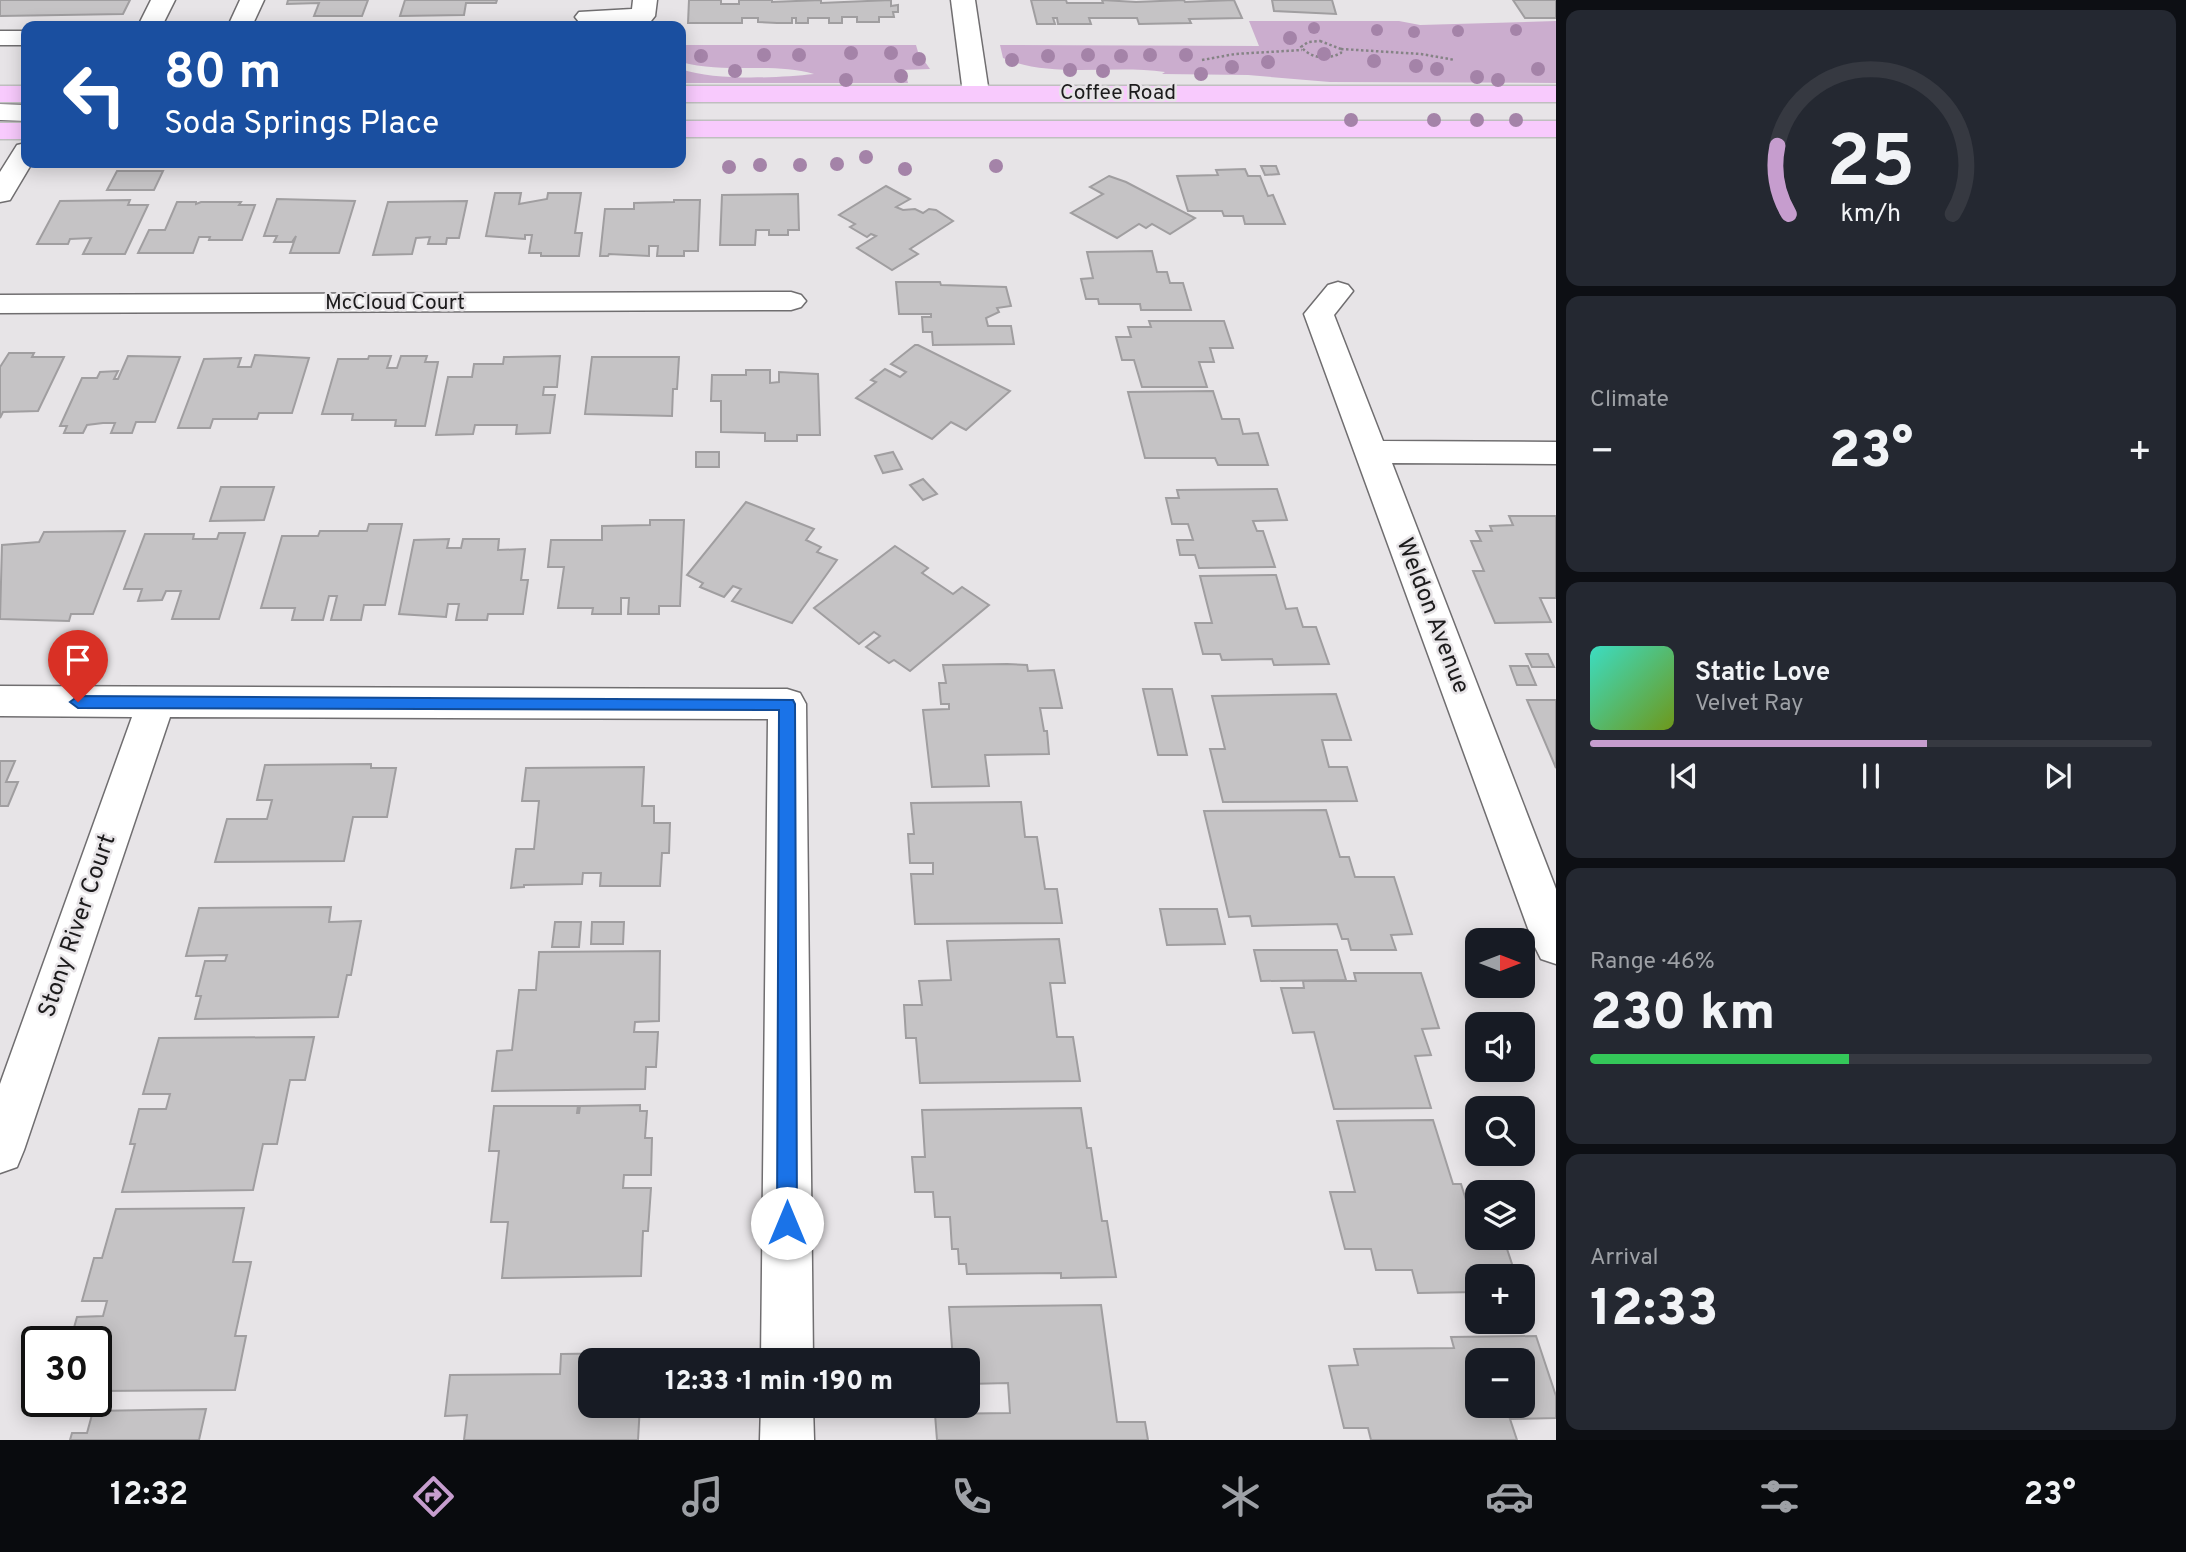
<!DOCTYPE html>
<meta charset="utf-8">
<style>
body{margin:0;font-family:Overpass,sans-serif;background:#242831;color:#f1f3f6;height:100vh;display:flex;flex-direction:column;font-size:26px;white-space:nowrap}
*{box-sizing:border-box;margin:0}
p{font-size:23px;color:#9ea1a6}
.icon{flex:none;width:38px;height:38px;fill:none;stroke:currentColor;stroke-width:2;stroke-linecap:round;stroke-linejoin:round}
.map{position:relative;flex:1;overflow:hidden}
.details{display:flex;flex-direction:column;gap:10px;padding:10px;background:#0d0f14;width:630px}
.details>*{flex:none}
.hud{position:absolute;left:21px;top:21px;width:665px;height:147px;border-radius:14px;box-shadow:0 4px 18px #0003;background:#1a4fa0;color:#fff;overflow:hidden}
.needle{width:46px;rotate:90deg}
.buttons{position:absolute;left:1465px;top:928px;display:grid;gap:14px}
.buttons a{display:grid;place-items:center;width:70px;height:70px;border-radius:14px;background:#171b24;box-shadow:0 4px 18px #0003;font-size:35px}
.speed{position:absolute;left:21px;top:1326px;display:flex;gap:14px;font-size:35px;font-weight:700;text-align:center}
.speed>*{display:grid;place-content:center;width:91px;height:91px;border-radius:50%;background:#171b24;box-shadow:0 4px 18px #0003;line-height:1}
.speed .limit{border:4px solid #111;border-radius:10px;background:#fff;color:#111}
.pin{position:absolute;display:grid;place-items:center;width:60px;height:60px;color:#fff;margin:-72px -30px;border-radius:50% 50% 50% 0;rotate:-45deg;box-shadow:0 0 7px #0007}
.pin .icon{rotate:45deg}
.me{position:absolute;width:77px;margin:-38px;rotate:0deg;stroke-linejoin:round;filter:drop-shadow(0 0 5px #0008)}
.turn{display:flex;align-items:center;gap:24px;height:147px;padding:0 28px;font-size:32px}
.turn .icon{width:91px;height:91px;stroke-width:2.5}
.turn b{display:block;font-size:49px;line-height:60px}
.big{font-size:52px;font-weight:800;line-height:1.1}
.details .card{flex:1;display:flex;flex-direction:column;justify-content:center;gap:10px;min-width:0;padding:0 24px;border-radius:14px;background:#242831}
.details .dial{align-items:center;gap:0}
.dial svg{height:182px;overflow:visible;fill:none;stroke:#363941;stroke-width:7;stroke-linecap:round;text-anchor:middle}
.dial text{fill:#f1f3f6;stroke:none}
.song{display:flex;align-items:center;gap:21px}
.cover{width:84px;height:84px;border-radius:10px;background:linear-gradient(135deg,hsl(170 70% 55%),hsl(80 70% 35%))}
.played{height:7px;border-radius:4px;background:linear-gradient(90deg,#c69dce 60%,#363941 60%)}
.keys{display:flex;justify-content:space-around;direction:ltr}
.heat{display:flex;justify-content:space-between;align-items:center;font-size:38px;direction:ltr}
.charge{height:10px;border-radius:5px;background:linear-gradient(90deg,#34c759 46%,#363941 0)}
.trip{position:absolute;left:578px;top:1348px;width:402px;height:70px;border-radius:14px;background:#171b24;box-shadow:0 4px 18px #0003;font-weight:800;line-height:70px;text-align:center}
.menu{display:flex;height:112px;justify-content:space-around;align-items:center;background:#090b0e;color:#9ea1a6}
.menu .icon{width:49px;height:49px}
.menu .current{color:#c69dce}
.menu b{font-size:32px;color:#f1f3f6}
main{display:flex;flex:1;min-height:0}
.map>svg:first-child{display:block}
.green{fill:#cbadce}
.building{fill:#c5c3c5;stroke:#a09ea0;stroke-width:2;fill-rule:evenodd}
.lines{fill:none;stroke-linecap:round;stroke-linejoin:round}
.minor-casing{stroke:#706e70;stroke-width:3}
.major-casing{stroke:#bfbfbf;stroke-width:3}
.path{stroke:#858385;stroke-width:2.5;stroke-dasharray:2.5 2.5;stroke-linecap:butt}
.minor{fill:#fff;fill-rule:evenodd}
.major{fill:#f8cafd;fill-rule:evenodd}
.tree{fill:#a483a8}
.route{fill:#1a73e8;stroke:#114b97;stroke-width:2}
.labels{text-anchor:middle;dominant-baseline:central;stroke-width:5;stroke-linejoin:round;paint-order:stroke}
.far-street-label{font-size:21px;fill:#1c1b1c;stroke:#e7e4e7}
.street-label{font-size:24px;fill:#1c1b1c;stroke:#e7e4e7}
</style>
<main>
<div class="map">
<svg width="1556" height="1440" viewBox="0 0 1556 1440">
<rect width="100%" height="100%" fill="#e7e4e7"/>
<g class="green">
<path d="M1249,21H1399L1420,25L1556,21V83L1330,82L1248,75L1162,74L1165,72C1112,64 1052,79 1003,58L1000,45L1259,46Z"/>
<path d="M681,45H916L918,52L930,69L901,70L899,79H907L908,83H681V69C715,81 777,78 814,74C771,62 724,74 681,62Z"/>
</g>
<g class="building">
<polygon points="0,0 130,0 123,14 0,16"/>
<polygon points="288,0 368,0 362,16 314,16 319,3 287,4"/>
<polygon points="405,0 497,0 496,3 466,3 464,15 400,16"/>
<polygon points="689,0 721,0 721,4 739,4 739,0 772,0 772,2 821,0 821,3 891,0 891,6 898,5 898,12 893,12 894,17 879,17 879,22 857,22 857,17 842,17 842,23 829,23 829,18 808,18 808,23 796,23 796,18 792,18 792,23 777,23 758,22 758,18 742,18 742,23 688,23"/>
<polygon points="1031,0 1066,0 1067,3 1103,3 1102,0 1136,2 1184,0 1185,2 1234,0 1242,18 1189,19 1191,23 1139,24 1137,18 1089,18 1091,24 1058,24 1057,18 1053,18 1055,24 1037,24"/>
<polygon points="1272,0 1332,0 1336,14 1274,11"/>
<polygon points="1513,0 1556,0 1556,18 1525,18"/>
<polygon points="1261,166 1276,166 1279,174 1265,175"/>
<polygon points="1245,169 1248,176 1260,176 1268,196 1273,195 1285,224 1245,224 1243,216 1224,216 1222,211 1188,211 1177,176 1218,175 1216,170"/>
<polygon points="117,171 163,171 154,190 107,190"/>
<polygon points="1109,176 1126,182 1195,218 1170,234 1152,224 1146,228 1139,224 1117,238 1071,213 1103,194 1090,187"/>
<polygon points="886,186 910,199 896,207 903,210 915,209 923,213 929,209 936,210 953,221 910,249 918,254 892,270 857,248 876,236 871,234 867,237 850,227 855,224 839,215"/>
<polygon points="495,193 521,193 519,204 547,199 548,193 581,193 575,233 582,233 579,256 541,256 541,253 529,253 532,235 525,235 525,239 486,236"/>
<polygon points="798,194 799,230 788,230 788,235 769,235 769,230 756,230 755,245 720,245 722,195"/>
<polygon points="277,199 355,201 339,253 290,253 296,236 292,242 274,242 277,236 264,236"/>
<polygon points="130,200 128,205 148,205 125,254 83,254 91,238 70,239 68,244 37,244 60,201"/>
<polygon points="674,200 700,200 698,251 684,251 684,256 657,256 658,246 649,246 649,256 609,254 608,256 600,256 605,209 634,209 634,203 674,202"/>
<polygon points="467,201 459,238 447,238 446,244 428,244 430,237 416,238 412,254 373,255 388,202"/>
<polygon points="177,202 196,202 196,204 201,202 241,202 239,205 255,205 242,240 209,240 210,237 199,237 193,253 138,253 149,230 165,230"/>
<polygon points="1152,251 1157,272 1167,272 1170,283 1183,283 1191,310 1141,310 1140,304 1099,304 1098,299 1086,299 1081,279 1093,278 1087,252"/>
<polygon points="896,282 940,282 941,285 1006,287 1011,306 997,308 999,312 986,318 988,326 1011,326 1014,344 933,345 932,332 923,332 922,317 931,317 931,314 899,314"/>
<polygon points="1149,321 1224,321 1233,348 1210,348 1214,362 1199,362 1207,387 1142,387 1134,360 1122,360 1116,337 1131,337 1128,327 1151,327"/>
<polygon points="915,345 918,345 1010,391 966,430 951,422 932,439 856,398 876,382 871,380 885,369 900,377 906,372 891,364"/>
<polygon points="9,353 34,353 32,357 64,357 38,411 3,412 0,418 0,367"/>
<polygon points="255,355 309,358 292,413 259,413 257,419 213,419 210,428 178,428 204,359 241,358 238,367 251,367"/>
<polygon points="128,356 180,357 155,422 136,422 132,433 111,433 115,423 103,423 87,425 83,433 64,433 67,426 60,426 82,378 97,378 100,372 118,371 114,379 118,379"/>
<polygon points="369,356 391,356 387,368 397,368 401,356 427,356 425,362 438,362 425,426 395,426 396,420 352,420 353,414 322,414 338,359 368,359"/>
<polygon points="560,356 557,387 544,387 543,395 555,395 550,433 516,434 517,425 475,425 473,434 436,435 448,377 472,377 474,364 503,364 504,357"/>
<polygon points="592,357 679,357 677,389 673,389 672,416 585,414"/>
<polygon points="746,370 770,370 770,383 779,382 779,372 818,374 820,435 797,435 797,441 765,441 765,433 721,432 721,401 711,401 712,375 746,375"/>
<polygon points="1213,391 1222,419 1239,419 1243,434 1258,433 1268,465 1218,465 1215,458 1145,458 1128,392"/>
<rect x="696" y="452" width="23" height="15"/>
<polygon points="893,452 902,469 883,473 875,456"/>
<polygon points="923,479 937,494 923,500 910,485"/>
<polygon points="221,487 274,487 264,520 210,521"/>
<polygon points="1277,489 1287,520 1253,521 1257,531 1263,531 1275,567 1199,568 1195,555 1180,555 1177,540 1193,540 1188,524 1172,524 1166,498 1179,498 1177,490"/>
<polygon points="746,502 814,529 806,540 821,547 817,552 837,560 792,623 732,601 741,589 733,586 724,597 700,587 703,583 687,575"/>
<polygon points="1509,516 1556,516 1556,598 1540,598 1551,622 1495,623 1473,571 1484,571 1471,541 1481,541 1476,531 1492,531 1490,526 1513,525"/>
<polygon points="650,520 684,520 680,606 659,606 659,614 628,614 629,598 621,598 621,614 592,614 593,608 558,608 564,567 548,567 551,540 602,540 602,526 650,525"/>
<polygon points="369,524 402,524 385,605 364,605 361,620 331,620 337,596 329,596 323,620 292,620 295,608 261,608 282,536 318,536 320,531 367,531"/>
<polygon points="125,531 93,614 71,614 69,621 0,619 2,545 39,542 44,532"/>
<polygon points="219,533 245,533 219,619 172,619 181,591 166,591 162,600 138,601 142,589 124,589 145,534 194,534 193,539 217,539"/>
<polygon points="449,539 447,548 461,548 463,539 499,539 498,550 525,549 521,580 528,580 523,614 488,614 487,620 456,620 459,604 448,604 446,617 399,614 414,540"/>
<polygon points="895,546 928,568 922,573 953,594 962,587 989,605 910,671 894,660 889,663 866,647 880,636 874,632 859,644 814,608"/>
<polygon points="1276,575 1286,609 1297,608 1303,627 1316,627 1329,664 1274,665 1272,659 1222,660 1220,654 1203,654 1195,623 1212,623 1200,576"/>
<polygon points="1526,654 1548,654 1554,667 1532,667"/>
<polygon points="1007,664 1027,665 1028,671 1054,670 1062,708 1040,708 1044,731 1047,731 1049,754 985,755 989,786 932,787 923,710 949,709 949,704 941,704 939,683 946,683 943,665"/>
<polygon points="1510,666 1528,666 1536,685 1517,685"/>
<polygon points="1143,689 1172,689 1187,755 1158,755"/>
<polygon points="1336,694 1351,740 1322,740 1329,767 1347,767 1357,801 1223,802 1210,749 1225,749 1212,696"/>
<polygon points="1527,700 1556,700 1556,768"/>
<polygon points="0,761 15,761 6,782 18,782 8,806 0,806"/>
<polygon points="371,764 371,768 396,768 387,817 353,817 344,861 215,862 227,819 267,819 272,800 257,800 265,765"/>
<polygon points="644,767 642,806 654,806 654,823 670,823 669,853 662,853 660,886 600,886 601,873 583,873 582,884 524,885 524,887 511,888 516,849 534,849 539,801 522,801 526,768"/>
<polygon points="1021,802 1025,837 1037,837 1045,889 1057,889 1062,923 915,924 911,874 933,874 933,863 910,863 908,834 914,834 911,803"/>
<polygon points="1326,810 1340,857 1349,857 1355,877 1394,877 1412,934 1391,935 1396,950 1351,950 1348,939 1342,939 1337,924 1252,926 1250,916 1229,917 1204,811"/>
<polygon points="331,907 329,922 361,921 351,975 347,975 338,1017 195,1019 201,996 196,996 205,961 225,961 227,955 186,956 199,908"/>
<polygon points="1160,909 1217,909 1225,944 1167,945"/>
<polygon points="555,922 581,922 579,947 552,947"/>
<polygon points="592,922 624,922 623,944 591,944"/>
<polygon points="1059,939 1065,983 1050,983 1057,1037 1073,1037 1080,1081 920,1083 916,1038 906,1038 904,1005 922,1005 919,981 951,980 947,941"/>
<polygon points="1254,950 1337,950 1346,980 1261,981"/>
<polygon points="660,951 659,1021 635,1022 634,1032 658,1032 656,1067 646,1067 645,1089 492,1091 497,1051 512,1050 519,990 536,990 539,952"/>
<polygon points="1354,973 1421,973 1439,1028 1422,1029 1431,1055 1415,1056 1431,1108 1334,1109 1314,1032 1293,1033 1281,988 1304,988 1303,981 1356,981"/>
<polygon points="314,1037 305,1080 290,1080 277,1144 263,1144 253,1190 122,1192 135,1144 130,1144 139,1109 166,1109 170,1094 143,1094 159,1038"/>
<polygon points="640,1105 640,1111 647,1111 645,1138 652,1138 651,1175 624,1175 623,1188 651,1188 648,1231 643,1231 641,1276 502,1278 508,1222 491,1222 499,1151 489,1151 494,1106 578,1106 577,1113 579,1113 580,1106"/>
<polygon points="1081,1108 1087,1148 1091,1148 1102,1221 1107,1221 1116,1277 1061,1278 1061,1273 967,1274 966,1264 959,1264 958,1249 952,1249 950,1217 935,1217 933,1192 915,1192 912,1157 925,1157 922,1110"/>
<polygon points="1433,1120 1453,1184 1461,1184 1471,1216 1477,1216 1477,1237 1503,1237 1516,1276 1477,1276 1477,1292 1418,1293 1412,1270 1376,1270 1371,1249 1345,1249 1330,1192 1355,1192 1337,1121"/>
<polygon points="244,1208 233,1262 251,1262 235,1336 246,1336 235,1390 96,1391 96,1342 70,1342 77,1317 103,1316 107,1301 82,1301 94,1258 102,1258 116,1209"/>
<polygon points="1101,1305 1117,1422 1145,1422 1148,1440 937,1440 935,1414 1010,1413 1008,1383 968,1384 968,1360 953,1360 949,1307"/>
<path d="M1536,1336L1556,1396V1418L1510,1419L1517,1440H1371L1368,1428H1344L1329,1366L1358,1365L1354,1349L1454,1348L1451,1337ZM1477,1360H1522V1405H1477Z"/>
<polygon points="632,1353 632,1360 590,1360 590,1405 640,1405 638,1440 464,1440 467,1415 445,1416 450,1375 560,1374 561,1354"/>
<polygon points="206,1409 199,1440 70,1440 72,1433 87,1433 93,1411"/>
</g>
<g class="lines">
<g class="minor-casing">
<g id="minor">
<polygon points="151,0 175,0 162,26 138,26"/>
<polygon points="240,0 264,0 252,26 228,26"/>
<polygon points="633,0 657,0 655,16 651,21 587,24 579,22 575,17 579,12 632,9"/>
<polygon points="951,0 975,0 989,93 985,98 976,101 967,98 963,93"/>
<rect x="0" y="31" width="26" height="14"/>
<polygon points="0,104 26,105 26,121 0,120"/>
<polygon points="26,143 26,163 32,163 10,200 0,202 0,172 17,145"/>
<polygon points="1338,282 1348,285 1353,291 1334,315 1383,441 1556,442 1556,464 1392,463 1556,889 1556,964 1541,959 1534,945 1304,314 1328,285"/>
<polygon points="791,292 801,295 806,301 801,307 791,310 0,313 0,295"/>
<polygon points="0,686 787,689 800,693 806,704 813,1360 761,1360 768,719 170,717 24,1150 17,1167 0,1173 0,1084 132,717 0,716"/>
<polygon points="761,1405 813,1405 814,1440 760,1440"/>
</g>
</g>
<g class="major-casing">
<g id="major">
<rect x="0" y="86" width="26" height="16"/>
<rect x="681" y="86" width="875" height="16"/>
<rect x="681" y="121" width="875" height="16"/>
<rect x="0" y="123" width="26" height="16"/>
</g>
</g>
<g class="path">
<path d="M1320,41L1341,49V53C1327,60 1312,59 1301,47L1308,42Z"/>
<polyline points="1341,49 1421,54 1455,60"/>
<polyline points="1202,60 1235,54 1302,50"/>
</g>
<use href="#minor" class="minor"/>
<use href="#major" class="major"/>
</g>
<g class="tree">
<circle cx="1314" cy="28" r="6"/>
<circle cx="1377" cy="30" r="6"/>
<circle cx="1516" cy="30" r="6"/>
<circle cx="1458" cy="31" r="6"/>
<circle cx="1414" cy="32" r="6"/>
<circle cx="1290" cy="38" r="7"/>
<circle cx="851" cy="53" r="7"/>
<circle cx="891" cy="53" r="7"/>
<circle cx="1324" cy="54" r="7"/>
<circle cx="764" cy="55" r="7"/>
<circle cx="799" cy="55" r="7"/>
<circle cx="1088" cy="55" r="7"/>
<circle cx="1150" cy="55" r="7"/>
<circle cx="1186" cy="55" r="7"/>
<circle cx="701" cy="56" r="7"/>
<circle cx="1048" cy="56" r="7"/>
<circle cx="1121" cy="56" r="7"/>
<circle cx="919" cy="59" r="7"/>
<circle cx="1012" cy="60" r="7"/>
<circle cx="1374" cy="61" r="7"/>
<circle cx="1268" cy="62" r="7"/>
<circle cx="1416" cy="66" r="7"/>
<circle cx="1232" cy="67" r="7"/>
<circle cx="1437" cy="69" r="7"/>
<circle cx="1538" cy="69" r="7"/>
<circle cx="1070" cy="70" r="7"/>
<circle cx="735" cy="71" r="7"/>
<circle cx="1103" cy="71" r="7"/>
<circle cx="1201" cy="74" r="7"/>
<circle cx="901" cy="76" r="7"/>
<circle cx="1477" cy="77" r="7"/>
<circle cx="846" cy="80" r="7"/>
<circle cx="1498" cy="80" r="7"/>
<circle cx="1351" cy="120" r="7"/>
<circle cx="1434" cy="120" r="7"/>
<circle cx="1477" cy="120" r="7"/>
<circle cx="1516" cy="120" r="7"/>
<circle cx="866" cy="157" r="7"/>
<circle cx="837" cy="164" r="7"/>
<circle cx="760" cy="165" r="7"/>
<circle cx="800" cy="165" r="7"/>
<circle cx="996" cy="166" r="7"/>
<circle cx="729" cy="167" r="7"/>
<circle cx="905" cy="169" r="7"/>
</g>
<polygon class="route" points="78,696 793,700 795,704 797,1223 794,1230 787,1233 780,1230 777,1223 779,710 78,708 70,702"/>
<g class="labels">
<g class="far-street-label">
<text x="1118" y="93">Coffee Road</text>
<text x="395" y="303">McCloud Court</text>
</g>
<g class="street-label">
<text transform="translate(1432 616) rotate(69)">Weldon Avenue</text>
<text transform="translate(78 926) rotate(-71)">Stony River Court</text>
</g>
</g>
</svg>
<div class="buttons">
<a><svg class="needle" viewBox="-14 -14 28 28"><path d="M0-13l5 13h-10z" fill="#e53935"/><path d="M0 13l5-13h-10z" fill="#9ea1a6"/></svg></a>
<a><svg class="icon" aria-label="sound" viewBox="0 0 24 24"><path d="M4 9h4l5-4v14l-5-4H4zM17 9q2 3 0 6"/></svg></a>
<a><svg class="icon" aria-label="search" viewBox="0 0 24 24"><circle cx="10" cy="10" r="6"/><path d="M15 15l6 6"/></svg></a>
<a><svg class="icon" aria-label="layers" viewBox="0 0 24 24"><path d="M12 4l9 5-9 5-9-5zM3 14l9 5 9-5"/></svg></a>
<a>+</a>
<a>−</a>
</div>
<div class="speed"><div class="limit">30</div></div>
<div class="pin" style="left:78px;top:702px;background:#d93025"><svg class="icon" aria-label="arrive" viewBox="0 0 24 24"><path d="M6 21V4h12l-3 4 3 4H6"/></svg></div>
<svg class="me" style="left:787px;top:1223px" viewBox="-20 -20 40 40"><circle r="19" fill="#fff"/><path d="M0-13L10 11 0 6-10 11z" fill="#1a73e8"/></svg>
<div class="trip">12:33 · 1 min · 190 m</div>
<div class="hud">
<div class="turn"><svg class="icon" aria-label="left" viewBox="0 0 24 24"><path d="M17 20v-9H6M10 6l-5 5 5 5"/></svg><div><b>80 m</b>Soda Springs Place</div></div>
</div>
</div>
<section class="details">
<div class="card dial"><svg viewBox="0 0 100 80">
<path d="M14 69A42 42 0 1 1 86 69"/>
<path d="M14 69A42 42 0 0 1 9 39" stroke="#c69dce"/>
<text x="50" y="56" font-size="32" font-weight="700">25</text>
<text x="50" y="72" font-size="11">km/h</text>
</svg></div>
<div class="card"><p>Climate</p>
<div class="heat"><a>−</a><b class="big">23°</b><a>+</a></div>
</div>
<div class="card">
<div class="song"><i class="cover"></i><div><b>Static Love</b><p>Velvet Ray</p></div></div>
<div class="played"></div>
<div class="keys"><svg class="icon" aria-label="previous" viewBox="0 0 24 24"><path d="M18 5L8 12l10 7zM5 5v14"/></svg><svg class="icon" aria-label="pause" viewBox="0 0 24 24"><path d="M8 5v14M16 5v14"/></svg><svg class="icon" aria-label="next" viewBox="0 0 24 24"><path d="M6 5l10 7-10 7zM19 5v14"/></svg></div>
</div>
<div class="card"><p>Range · 46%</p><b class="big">230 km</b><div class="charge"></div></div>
<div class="card"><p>Arrival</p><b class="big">12:33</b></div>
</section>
</main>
<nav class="menu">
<b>12:32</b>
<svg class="icon current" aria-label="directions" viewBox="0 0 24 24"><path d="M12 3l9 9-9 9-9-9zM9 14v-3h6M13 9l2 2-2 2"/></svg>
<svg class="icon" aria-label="music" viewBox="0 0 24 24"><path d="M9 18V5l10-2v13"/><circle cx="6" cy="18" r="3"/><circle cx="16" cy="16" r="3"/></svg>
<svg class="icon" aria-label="phone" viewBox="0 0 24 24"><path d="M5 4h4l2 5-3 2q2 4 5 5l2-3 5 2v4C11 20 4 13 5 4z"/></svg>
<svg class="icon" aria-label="climate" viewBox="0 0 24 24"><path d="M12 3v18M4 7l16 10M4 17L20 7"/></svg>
<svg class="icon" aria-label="car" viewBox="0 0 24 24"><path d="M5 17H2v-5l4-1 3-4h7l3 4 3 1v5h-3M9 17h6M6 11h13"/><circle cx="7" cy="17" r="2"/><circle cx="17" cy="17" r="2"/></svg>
<svg class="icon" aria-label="filters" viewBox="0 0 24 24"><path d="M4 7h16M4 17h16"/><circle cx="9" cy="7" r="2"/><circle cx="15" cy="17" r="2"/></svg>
<b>23°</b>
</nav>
